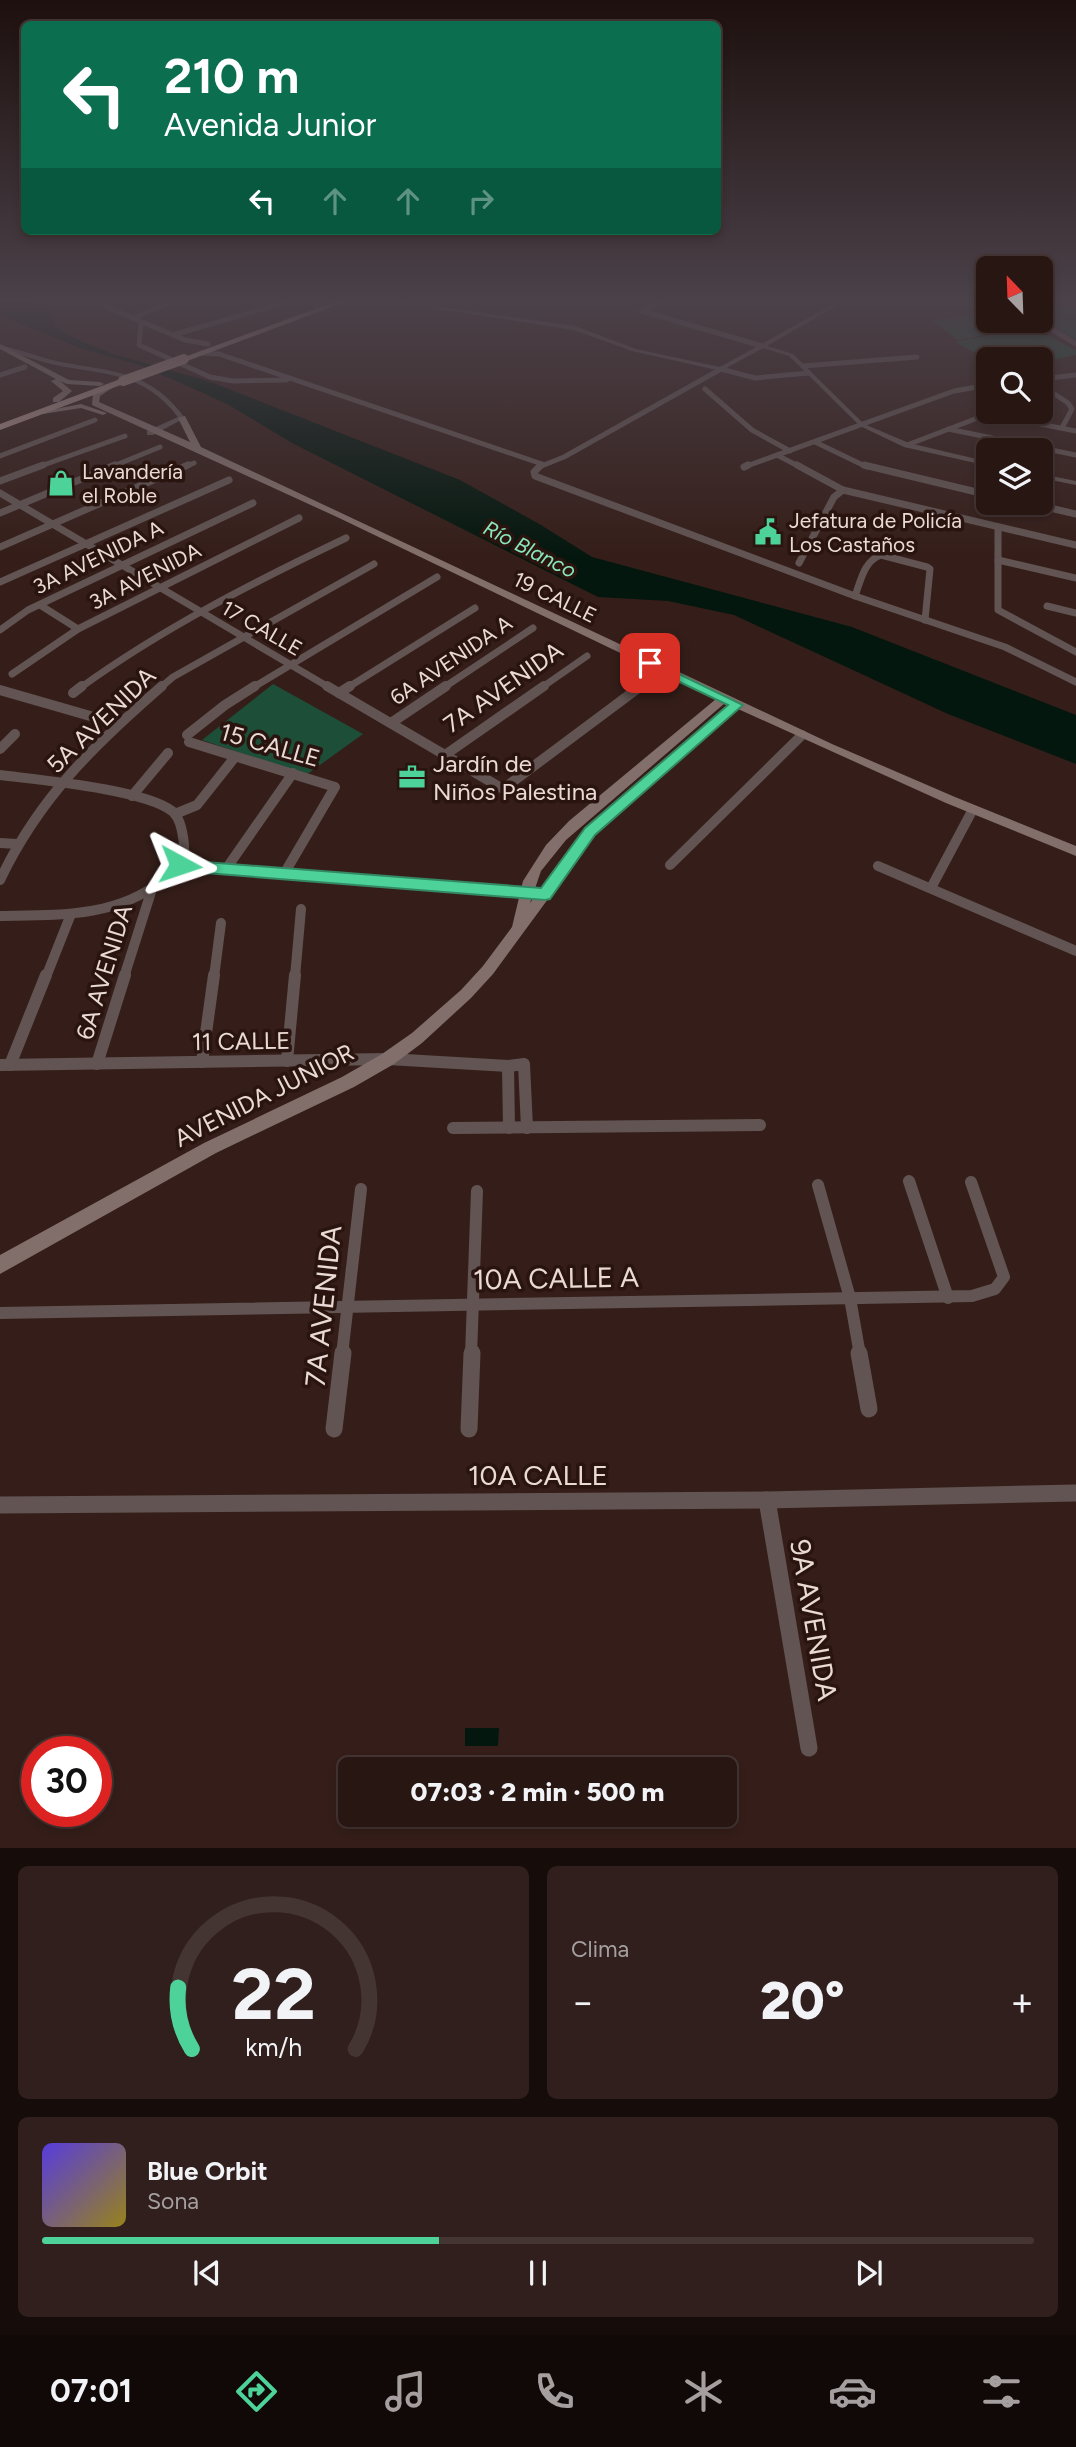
<!DOCTYPE html>
<html lang="es">
<meta charset="utf-8">
<style>
body{margin:0;font-family:Figtree,sans-serif;background:#301f1c;color:#f1f3f6;height:100vh;display:flex;flex-direction:column;font-size:26px;white-space:nowrap}
*{box-sizing:border-box;margin:0}
p{font-size:23px;color:#a59fa0}
.icon{flex:none;width:38px;height:38px;fill:none;stroke:currentColor;stroke-width:2;stroke-linecap:round;stroke-linejoin:round}
.map{position:relative;height:1848px;overflow:hidden}
.sheet{display:flex;flex-direction:column;gap:18px;padding:18px;background:#160c0a;flex:1}
.sheet>*{flex:none}
.guide{position:absolute;left:21px;top:21px;width:700px;height:214px;border-radius:10px;box-shadow:0 4px 10px #0003,0 0 0 2px #443533;background:#0b6e4f;color:#fff;overflow:hidden}
.needle{width:46px;rotate:337deg}
.controls{position:absolute;left:976px;top:256px;display:grid;gap:14px}
.controls a{display:grid;place-items:center;width:77px;height:77px;border-radius:10px;background:#281613;box-shadow:0 4px 10px #0003,0 0 0 2px #443533;font-size:35px}
.speed{position:absolute;left:21px;top:1736px;display:flex;gap:14px;font-size:35px;font-weight:700;text-align:center}
.speed>*{display:grid;place-content:center;width:91px;height:91px;border-radius:50%;background:#281613;box-shadow:0 4px 10px #0003,0 0 0 2px #443533;line-height:1}
.speed .limit{border:10px solid #d22;background:#fff;color:#111}
.pin{position:absolute;display:grid;place-items:center;width:60px;height:60px;color:#fff;margin:-30px;border-radius:14px;box-shadow:0 4px 10px #0006}
.me{position:absolute;width:77px;margin:-38px;rotate:95deg;stroke-linejoin:round;filter:drop-shadow(0 0 5px #0008)}
.turn{display:flex;align-items:center;gap:24px;height:147px;padding:0 28px;font-size:32px}
.turn .icon{width:91px;height:91px;stroke-width:2.5}
.turn b{display:block;font-size:49px;line-height:60px}
.lanes{display:flex;align-items:center;height:66px;padding:0 28px;background:#0003;justify-content:center;gap:35px;direction:ltr}
.lanes .off{opacity:.35}
.big{font-size:52px;font-weight:800;line-height:1.1}
.sheet .card{flex:1;display:flex;flex-direction:column;justify-content:center;gap:10px;min-width:0;padding:0 24px;border-radius:10px;background:#301f1c}
.sheet .dial{align-items:center;gap:0}
.dial svg{height:182px;overflow:visible;fill:none;stroke:#443533;stroke-width:7;stroke-linecap:round;text-anchor:middle}
.dial text{fill:#f1f3f6;stroke:none}
.song{display:flex;align-items:center;gap:21px}
.cover{width:84px;height:84px;border-radius:10px;background:linear-gradient(135deg,hsl(250 70% 55%),hsl(50 70% 35%))}
.played{height:7px;border-radius:4px;background:linear-gradient(90deg,#4dd39a 40%,#443533 40%)}
.keys{display:flex;justify-content:space-around;direction:ltr}
.heat{display:flex;justify-content:space-between;align-items:center;font-size:38px;direction:ltr}
.sheet .tiles{flex:1;display:grid;gap:18px;grid-template-columns:1fr 1fr}
.card:last-child{grid-column:span 2}
.trip{position:absolute;left:338px;top:1757px;width:399px;height:70px;border-radius:10px;background:#281613;box-shadow:0 4px 10px #0003,0 0 0 2px #443533;font-weight:800;line-height:70px;text-align:center}
.dock{display:flex;height:112px;justify-content:space-around;align-items:center;background:#100908;color:#a59fa0}
.dock .icon{width:49px;height:49px}
.dock .on{color:#4dd39a}
.dock b{font-size:32px;color:#f1f3f6}
.map>svg:first-child{display:block}
.green{fill:#1d4e38}
.water{fill:#04170e}
.lines{fill:none;stroke-linecap:round;stroke-linejoin:round}
.minor-far4{stroke:#615452;stroke-width:5}
.minor-far3{stroke:#615452;stroke-width:7}
.minor-far2{stroke:#615452;stroke-width:10}
.minor-far1{stroke:#615452;stroke-width:12}
.minor{stroke:#615452;stroke-width:17}
.tertiary{fill:#615452;fill-rule:evenodd}
.secondary{fill:#826f6b;fill-rule:evenodd}
.trunk{fill:#a88c86;fill-rule:evenodd}
.trunk-bridge{stroke:#a88c86;stroke-width:10}
.route{fill:#4dd39a;stroke:#328964;stroke-width:2}
.labels{text-anchor:middle;dominant-baseline:central;stroke-width:7;stroke-linejoin:round;paint-order:stroke}
.far-poi-label{font-size:21px;fill:#eadad6;stroke:#2a1410;text-anchor:start}
.far-water-label{font-size:21px;font-style:italic;fill:#89e7b9;stroke:#2a1410}
.far-street-label{font-size:21px;fill:#eadad6;stroke:#2a1410}
.street-label{font-size:24px;fill:#eadad6;stroke:#2a1410}
.poi-label{font-size:24px;fill:#eadad6;stroke:#2a1410;text-anchor:start}
.near-street-label{font-size:28px;fill:#eadad6;stroke:#2a1410}
</style>
<div class="map">
<svg width="1076" height="1849" viewBox="0 0 1076 1849">
<rect width="100%" height="100%" fill="#351e19"/>
<g class="green">
<polygon points="1041,298 1076,298 1076,340 1041,319"/>
<polygon points="989,311 989,320 1013,320 1028,327 958,340 932,321"/>
<polygon points="1030,327 1076,350 1076,355 1041,362 1041,359 989,360 955,342"/>
<polygon points="273,684 363,734 306,775 202,740"/>
</g>
<g class="water">
<polygon points="0,298 19,298 46,307 58,329 79,340 113,354 208,381 460,480 541,525 592,557 852,627 1076,715 1076,764 948,714 734,615 668,601 598,597 292,443 229,405 194,389 140,365 82,349 0,315"/>
<polygon points="465,1728 499,1728 498,1746 465,1746"/>
</g>
<g class="lines">
<g class="minor-far4">
<polyline points="86,298 185,340 208,344"/>
<polyline points="225,298 232,298"/>
<polyline points="300,298 317,305"/>
<polyline points="951,298 989,306"/>
<polyline points="105,305 124,298"/>
<polyline points="642,311 762,346"/>
<polyline points="642,311 671,298"/>
<polyline points="133,318 180,298"/>
<polyline points="1037,320 1076,344"/>
<polyline points="141,322 139,345 210,377 233,381 287,380"/>
<polyline points="173,335 301,298"/>
<polyline points="202,353 219,354 542,464"/>
<polyline points="803,366 917,357"/>
<polyline points="0,375 25,367"/>
<polyline points="1041,379 1076,375"/>
<polyline points="1041,385 1068,403 1072,409 1062,428"/>
<polyline points="705,389 752,430 790,451"/>
<polyline points="989,414 1076,431"/>
<polyline points="948,429 1076,455"/>
<polyline points="815,442 867,467"/>
<polyline points="907,445 996,411"/>
<polyline points="777,455 800,467"/>
<polyline points="0,456 95,420"/>
<polyline points="38,467 125,436"/>
<polyline points="111,467 160,447"/>
<polyline points="184,467 194,463"/>
<polyline points="539,467 564,457 721,369 755,378 809,373"/>
<polyline points="744,467 954,391 989,385"/>
</g>
<g class="minor-far3">
<polyline points="541,465 534,472 535,476 855,596 1005,647 1076,682"/>
<polyline points="797,465 843,490 1076,545"/>
<polyline points="864,465 989,495"/>
<polyline points="744,467 748,465"/>
<polyline points="0,481 43,465"/>
<polyline points="0,493 330,688"/>
<polyline points="1024,502 1076,514"/>
<polyline points="0,513 115,465"/>
<polyline points="998,527 998,610 1076,652"/>
<polyline points="0,547 188,465"/>
<polyline points="998,560 1076,578"/>
<polyline points="799,563 834,497 843,490"/>
<polyline points="0,582 229,480"/>
<path d="M855,596C861,580 864,561 881,555L927,567L930,569L925,620"/>
<polyline points="40,605 78,629"/>
<polyline points="1047,606 1076,613"/>
<polyline points="0,630 28,610 253,503"/>
<polyline points="12,674 78,629 299,518"/>
<path d="M80,688C163,628 254,582 346,538"/>
<polyline points="160,688 173,677 374,564"/>
<polyline points="252,688 437,577"/>
<polyline points="347,688 475,608"/>
<polyline points="443,688 533,628"/>
<polyline points="541,688 587,656"/>
<polyline points="638,688 645,683"/>
</g>
<g class="minor-far2">
<polyline points="327,686 503,789 641,686"/>
<polyline points="0,690 118,724"/>
<polyline points="73,693 82,686"/>
<polyline points="339,693 350,686"/>
<polyline points="391,723 446,686"/>
<polyline points="187,735 225,705 255,686"/>
<polyline points="189,742 335,787 284,874"/>
<polyline points="0,749 15,734"/>
<polyline points="445,755 544,686"/>
<path d="M0,775C39,780 143,789 172,811C181,818 183,834 184,845C185,861 174,871 163,880C116,918 57,915 0,916"/>
<polyline points="132,796 168,753"/>
<polyline points="175,814 197,805 235,757"/>
<polyline points="0,843 17,844"/>
<polyline points="180,865 545,894"/>
<polyline points="670,865 802,735"/>
<polyline points="878,866 1076,951"/>
<polyline points="226,869 293,773"/>
<path d="M0,880C39,798 94,745 162,686"/>
<polyline points="931,888 972,811"/>
<polyline points="46,977 71,914"/>
<polyline points="124,977 151,892"/>
<polyline points="214,977 221,923"/>
<polyline points="295,977 301,909"/>
</g>
<g class="minor-far1">
<polyline points="287,1061 295,975"/>
<polyline points="202,1062 214,975"/>
<polyline points="97,1064 125,975"/>
<polyline points="0,1065 388,1059 508,1066 524,1064 527,1128"/>
<polyline points="10,1065 46,975"/>
<polyline points="508,1066 509,1128"/>
<polyline points="453,1128 760,1125"/>
<polyline points="909,1181 948,1298"/>
<polyline points="818,1185 850,1298 860,1355"/>
<polyline points="0,1313 972,1296 995,1289 1004,1277 971,1182"/>
<polyline points="342,1355 361,1189"/>
<polyline points="471,1355 477,1191"/>
</g>
<g class="minor">
<polyline points="859,1353 869,1409"/>
<polyline points="334,1429 343,1353"/>
<polyline points="469,1429 472,1353"/>
<polyline points="767,1500 809,1748"/>
<polyline points="0,1505 767,1500 1076,1493"/>
</g>
<g class="tertiary">
<polygon points="368,298 380,298 575,326 636,349 720,367 844,298 850,298 767,346 793,354 864,424 909,443 989,462 989,466 904,447 860,426 789,356 763,348 721,371 632,351 574,330"/>
<path d="M4,346C22,350 39,357 56,361C111,372 149,369 185,418L153,435H147V431L178,417C143,372 106,375 55,365C37,361 20,354 2,349Z"/>
<polygon points="1041,474 1076,481 1076,485 1041,478"/>
</g>
<g class="secondary">
<polygon points="0,344 69,380 100,382 104,384 100,386 67,384 60,381 72,391 59,402 53,402 53,398 63,391 51,381 56,379 0,349"/>
<path d="M108,384L115,386L100,396L99,402L190,442L178,418L185,416L201,447L832,744L955,797L1076,846V856L946,803L738,709L595,835L493,974L471,998L422,1043L394,1064L354,1087L216,1153L0,1274V1255L204,1143L342,1077L382,1054L412,1033L461,990L483,966L512,927L523,881L546,845L569,821L716,699L337,517L92,405L93,393ZM725,703L729,705L585,829L530,903L541,871L566,840Z"/>
<polygon points="81,404 107,413 103,415 81,408 43,414 39,412"/>
</g>
<g class="trunk">
<polygon points="345,298 356,298 187,361 179,359"/>
<polygon points="123,378 126,379 126,383 0,430 0,424"/>
</g>
<polyline class="trunk-bridge" points="123,381 184,359"/>
</g>
<linearGradient id="sky" x2="0" y2="1"><stop stop-color="#1d100e"/><stop offset="0.54" stop-color="#4b4149"/><stop offset="1" stop-color="#4b4149" stop-opacity="0"/></linearGradient>
<rect width="1076" height="556" fill="url(#sky)"/>
<polygon class="route" points="650,660 743,705 595,835 550,899 545,900 180,871 172,865 180,860 541,888 585,828 728,705 646,666 646,661"/>
<defs>
<g id="shop-bare" transform="scale(2.1)"><path d="M-5-2.5h2.3a2.7 3.5 0 0 1 5.4 0H5L5.5 6h-11ZM-1.5-2.5h3a1.5 2.3 0 0 0-3 0Z" fill="#4dd39a" stroke="#2a1410" stroke-width="2.5" paint-order="stroke"/></g>
<g id="civic-bare" transform="scale(2.1)"><path d="M-.6-6.5H3V-4.5H.6V-3L4-1V1h2V6H-6V1h2V-1L-.6-3ZM-1.2 2.5V6h2.4V2.5Z" fill="#4dd39a" stroke="#2a1410" stroke-width="2.5" paint-order="stroke"/></g>
<g id="office-bare" transform="scale(2.1)"><path d="M-6-3h4V-5.5h4V-3h4V5H-6ZM-1-4.5V-3h2v-1.5ZM-6 0V1H6V0Z" fill="#4dd39a" stroke="#2a1410" stroke-width="2.5" paint-order="stroke"/></g>
</defs>
<g fill-rule="evenodd">
<use href="#shop-bare" x="61" y="483"/>
<use href="#civic-bare" x="768" y="532"/>
<use href="#office-bare" x="412" y="777"/>
</g>
<g class="labels">
<g class="far-poi-label">
<text x="82" y="471">Lavandería<tspan x="82" dy="24">el Roble</tspan></text>
<text x="789" y="520">Jefatura de Policía<tspan x="789" dy="24">Los Castaños</tspan></text>
</g>
<g class="far-water-label">
<text transform="translate(530 549) rotate(27)">Río Blanco</text>
</g>
<g class="far-street-label">
<text transform="translate(98 557) rotate(-26)">3A AVENIDA A</text>
<text transform="translate(145 576) rotate(-27)">3A AVENIDA</text>
<text transform="translate(555 597) rotate(26)">19 CALLE</text>
<text transform="translate(262 628) rotate(30)">17 CALLE</text>
<text transform="translate(451 660) rotate(-34)">6A AVENIDA A</text>
</g>
<g class="street-label">
<text transform="translate(503 687) rotate(-35)">7A AVENIDA</text>
<text transform="translate(101 720) rotate(-44)">5A AVENIDA</text>
<text transform="translate(270 745) rotate(16)">15 CALLE</text>
<text transform="translate(104 972) rotate(-73)">6A AVENIDA</text>
<text transform="translate(241 1041) rotate(-1)">11 CALLE</text>
<text transform="translate(264 1095) rotate(-27)">AVENIDA JUNIOR</text>
</g>
<g class="poi-label">
<text x="433" y="763">Jardín de<tspan x="433" dy="28">Niños Palestina</tspan></text>
</g>
<g class="near-street-label">
<text transform="translate(556 1278) rotate(-1)">10A CALLE A</text>
<text transform="translate(323 1306) rotate(-84)">7A AVENIDA</text>
<text x="538" y="1475">10A CALLE</text>
<text transform="translate(814 1620) rotate(80)">9A AVENIDA</text>
</g>
</g>
</svg>
<div class="controls">
<a><svg class="needle" viewBox="-14 -14 28 28"><path d="M0-13l5 13h-10z" fill="#e53935"/><path d="M0 13l5-13h-10z" fill="#a59fa0"/></svg></a>
<a><svg class="icon" aria-label="search" viewBox="0 0 24 24"><circle cx="10" cy="10" r="6"/><path d="M15 15l6 6"/></svg></a>
<a><svg class="icon" aria-label="layers" viewBox="0 0 24 24"><path d="M12 4l9 5-9 5-9-5zM3 14l9 5 9-5"/></svg></a>
</div>
<div class="speed"><div class="limit">30</div></div>
<div class="pin" style="left:650px;top:663px;background:#d93025"><svg class="icon" aria-label="arrive" viewBox="0 0 24 24"><path d="M6 21V4h12l-3 4 3 4H6"/></svg></div>
<svg class="me" style="left:180px;top:865px" viewBox="-20 -20 40 40"><path d="M0-17L14 15 0 8-14 15z" fill="#4dd39a" stroke="#fff" stroke-width="4"/></svg>
<div class="trip">07:03 · 2 min · 500 m</div>
<div class="guide">
<div class="turn"><svg class="icon" aria-label="left" viewBox="0 0 24 24"><path d="M17 20v-9H6M10 6l-5 5 5 5"/></svg><div><b>210 m</b>Avenida Junior</div></div>
<div class="lanes"><svg class="icon" aria-label="left" viewBox="0 0 24 24"><path d="M17 20v-9H6M10 6l-5 5 5 5"/></svg><svg class="icon off" aria-label="ahead" viewBox="0 0 24 24"><path d="M12 20V5M6 11l6-6 6 6"/></svg><svg class="icon off" aria-label="ahead" viewBox="0 0 24 24"><path d="M12 20V5M6 11l6-6 6 6"/></svg><svg class="icon off" aria-label="right" viewBox="0 0 24 24"><path d="M7 20v-9h11M14 6l5 5-5 5"/></svg></div>
</div>
</div>
<section class="sheet">
<div class="tiles">
<div class="card dial"><svg viewBox="0 0 100 80">
<path d="M14 69A42 42 0 1 1 86 69"/>
<path d="M14 69A42 42 0 0 1 8 42" stroke="#4dd39a"/>
<text x="50" y="56" font-size="32" font-weight="700">22</text>
<text x="50" y="72" font-size="11">km/h</text>
</svg></div>
<div class="card"><p>Clima</p>
<div class="heat"><a>−</a><b class="big">20°</b><a>+</a></div>
</div>
<div class="card">
<div class="song"><i class="cover"></i><div><b>Blue Orbit</b><p>Sona</p></div></div>
<div class="played"></div>
<div class="keys"><svg class="icon" aria-label="previous" viewBox="0 0 24 24"><path d="M18 5L8 12l10 7zM5 5v14"/></svg><svg class="icon" aria-label="pause" viewBox="0 0 24 24"><path d="M8 5v14M16 5v14"/></svg><svg class="icon" aria-label="next" viewBox="0 0 24 24"><path d="M6 5l10 7-10 7zM19 5v14"/></svg></div>
</div>
</div>
</section>
<nav class="dock">
<b>07:01</b>
<svg class="icon on" aria-label="directions" viewBox="0 0 24 24"><path d="M12 3l9 9-9 9-9-9zM9 14v-3h6M13 9l2 2-2 2"/></svg>
<svg class="icon" aria-label="music" viewBox="0 0 24 24"><path d="M9 18V5l10-2v13"/><circle cx="6" cy="18" r="3"/><circle cx="16" cy="16" r="3"/></svg>
<svg class="icon" aria-label="phone" viewBox="0 0 24 24"><path d="M5 4h4l2 5-3 2q2 4 5 5l2-3 5 2v4C11 20 4 13 5 4z"/></svg>
<svg class="icon" aria-label="climate" viewBox="0 0 24 24"><path d="M12 3v18M4 7l16 10M4 17L20 7"/></svg>
<svg class="icon" aria-label="car" viewBox="0 0 24 24"><path d="M5 17H2v-5l4-1 3-4h7l3 4 3 1v5h-3M9 17h6M6 11h13"/><circle cx="7" cy="17" r="2"/><circle cx="17" cy="17" r="2"/></svg>
<svg class="icon" aria-label="filters" viewBox="0 0 24 24"><path d="M4 7h16M4 17h16"/><circle cx="9" cy="7" r="2"/><circle cx="15" cy="17" r="2"/></svg>
</nav>
